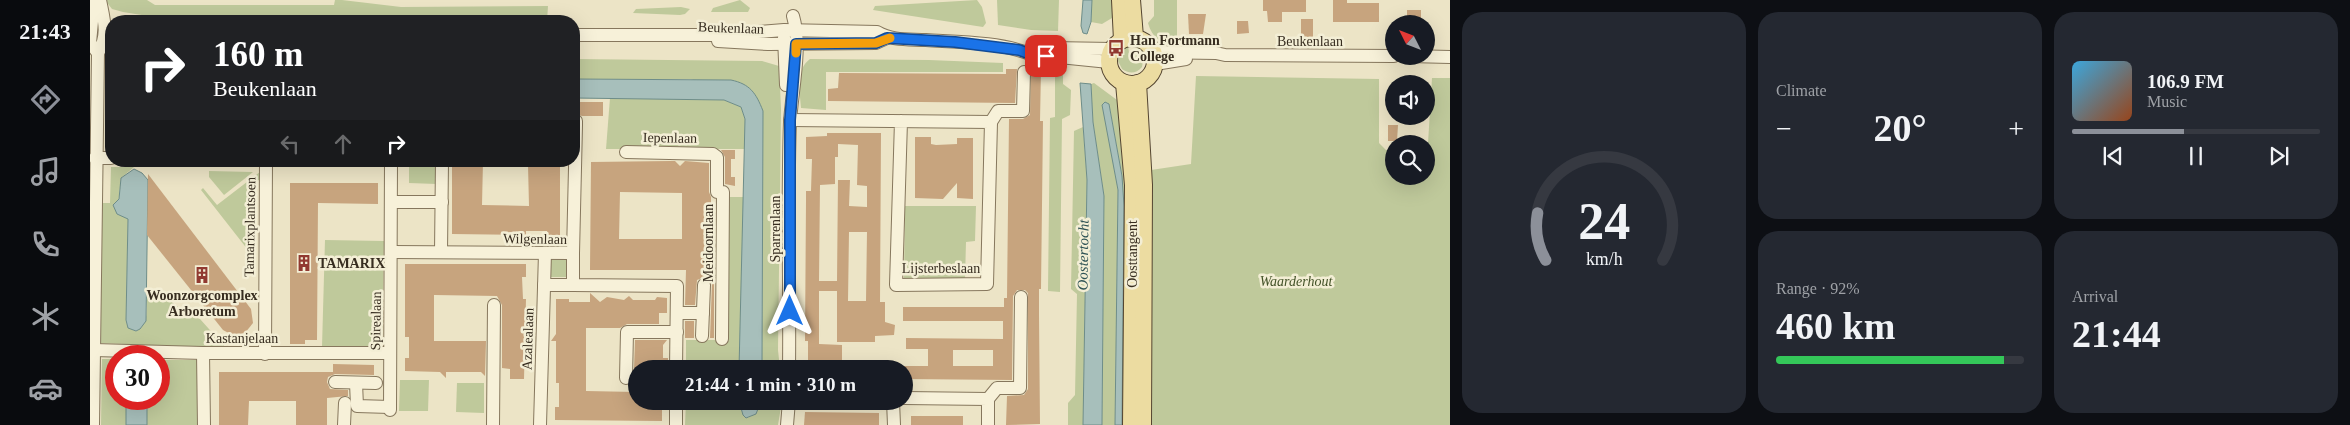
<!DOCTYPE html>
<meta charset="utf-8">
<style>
body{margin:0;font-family:Georgia,serif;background:#242831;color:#f1f3f6;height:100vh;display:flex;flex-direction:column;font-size:19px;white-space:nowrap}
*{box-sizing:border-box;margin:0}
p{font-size:16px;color:#9ea1a6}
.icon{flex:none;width:28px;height:28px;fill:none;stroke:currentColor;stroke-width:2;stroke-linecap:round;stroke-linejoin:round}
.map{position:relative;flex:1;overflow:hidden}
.drawer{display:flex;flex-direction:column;gap:12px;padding:12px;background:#0d0f14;width:900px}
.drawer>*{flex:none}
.banner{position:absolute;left:15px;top:15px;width:475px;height:152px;border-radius:20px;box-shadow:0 5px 20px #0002;background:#202124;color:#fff;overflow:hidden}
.needle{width:32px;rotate:312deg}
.tools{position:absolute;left:1295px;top:15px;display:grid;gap:10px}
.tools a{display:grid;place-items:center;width:50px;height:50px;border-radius:50%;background:#171b24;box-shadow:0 5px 20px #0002;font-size:25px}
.speed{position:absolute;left:15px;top:345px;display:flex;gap:10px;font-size:25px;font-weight:700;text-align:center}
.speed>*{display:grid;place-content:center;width:65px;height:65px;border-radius:50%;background:#171b24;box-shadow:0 5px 20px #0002;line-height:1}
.speed .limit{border:8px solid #d22;background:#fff;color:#111}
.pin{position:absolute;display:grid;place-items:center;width:42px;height:42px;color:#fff;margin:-21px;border-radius:10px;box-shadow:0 2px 8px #0006}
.me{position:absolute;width:55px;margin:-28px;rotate:0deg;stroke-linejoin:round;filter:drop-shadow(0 0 4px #0008)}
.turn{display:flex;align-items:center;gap:18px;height:105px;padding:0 25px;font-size:22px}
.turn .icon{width:65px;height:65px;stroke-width:2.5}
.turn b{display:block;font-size:35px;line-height:42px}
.lanes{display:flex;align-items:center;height:48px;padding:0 25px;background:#0003;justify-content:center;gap:25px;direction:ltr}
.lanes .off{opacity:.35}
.big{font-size:38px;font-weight:700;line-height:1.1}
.drawer .widget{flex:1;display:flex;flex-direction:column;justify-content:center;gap:8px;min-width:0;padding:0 18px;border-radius:20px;background:#242831}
.drawer .dial{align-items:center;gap:0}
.dial svg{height:130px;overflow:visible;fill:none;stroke:#363941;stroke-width:7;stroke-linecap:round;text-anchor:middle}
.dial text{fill:#f1f3f6;stroke:none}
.song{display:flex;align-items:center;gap:15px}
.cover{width:60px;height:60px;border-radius:8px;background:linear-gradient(135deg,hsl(200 70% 55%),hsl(20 70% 35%))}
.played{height:5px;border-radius:2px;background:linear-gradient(90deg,#8c9099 45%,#363941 45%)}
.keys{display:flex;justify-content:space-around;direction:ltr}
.heat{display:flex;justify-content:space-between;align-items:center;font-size:28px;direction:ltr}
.charge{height:8px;border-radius:4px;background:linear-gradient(90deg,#34c759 92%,#363941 0)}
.drawer .tiles{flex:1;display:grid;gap:12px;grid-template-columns:repeat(3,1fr)}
.widget:first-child{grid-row:span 2}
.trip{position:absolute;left:538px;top:360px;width:285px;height:50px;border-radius:25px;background:#171b24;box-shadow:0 5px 20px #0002;font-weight:700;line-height:50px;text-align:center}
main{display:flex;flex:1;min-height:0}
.tabs{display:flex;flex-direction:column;width:90px;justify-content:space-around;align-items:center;background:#090b0e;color:#9ea1a6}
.tabs .icon{width:35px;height:35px}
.tabs .on{color:#8c9099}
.tabs b{font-size:22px;color:#f1f3f6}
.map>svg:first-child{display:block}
.green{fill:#bfc99b}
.water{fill:#a7bfbb;stroke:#6e8d89}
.building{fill:#c7a47e;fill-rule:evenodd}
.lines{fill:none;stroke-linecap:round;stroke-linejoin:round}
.minor-casing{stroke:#86775d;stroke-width:14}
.major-casing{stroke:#544531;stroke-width:18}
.minor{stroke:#f7f1d9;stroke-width:12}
.major{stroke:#ecdca1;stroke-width:16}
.route-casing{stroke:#114b97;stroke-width:12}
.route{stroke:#1a73e8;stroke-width:9}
.slow{stroke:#f59e0b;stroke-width:9}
.labels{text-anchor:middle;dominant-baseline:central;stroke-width:5;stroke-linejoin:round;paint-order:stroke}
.street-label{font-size:14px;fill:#372d20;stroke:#f3eed5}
.poi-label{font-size:14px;font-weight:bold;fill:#372d20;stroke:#f3eed5;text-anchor:start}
.park-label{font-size:14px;font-style:italic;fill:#435228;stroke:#f3eed5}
.water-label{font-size:15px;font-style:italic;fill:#305456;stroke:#f3eed5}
</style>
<main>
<nav class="tabs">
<b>21:43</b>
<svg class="icon on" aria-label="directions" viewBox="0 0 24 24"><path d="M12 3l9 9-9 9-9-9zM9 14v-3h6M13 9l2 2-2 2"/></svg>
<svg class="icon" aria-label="music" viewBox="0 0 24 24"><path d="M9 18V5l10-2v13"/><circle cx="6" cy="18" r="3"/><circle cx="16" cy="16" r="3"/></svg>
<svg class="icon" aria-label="phone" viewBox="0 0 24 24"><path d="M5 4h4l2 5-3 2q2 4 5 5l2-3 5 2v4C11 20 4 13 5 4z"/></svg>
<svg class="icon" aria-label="climate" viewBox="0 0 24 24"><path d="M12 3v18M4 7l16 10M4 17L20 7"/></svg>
<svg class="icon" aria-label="car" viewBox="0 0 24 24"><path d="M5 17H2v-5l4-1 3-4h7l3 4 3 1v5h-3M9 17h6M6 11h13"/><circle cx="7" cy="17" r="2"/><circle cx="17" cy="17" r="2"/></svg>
</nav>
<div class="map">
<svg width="1360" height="425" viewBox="0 0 1360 425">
<rect width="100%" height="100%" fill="#ece4c6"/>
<g class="green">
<polygon points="15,0 57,0 65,5 244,5 245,0 252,0 311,7 458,6 457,21 89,21 33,12 22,9"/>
<polygon points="650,0 660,8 658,12 621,12 623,8"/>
<polygon points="887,0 892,7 896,23 893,27 783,10 785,6"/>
<polygon points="907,0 969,0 968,31 941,30 908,25"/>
<polygon points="1002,0 1022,0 1024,12 1022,13 1022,18 1012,24 1001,22"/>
<path d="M1064,0H1087V45C1072,45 1062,38 1058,23L1064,16Z"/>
<polygon points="591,7 600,9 595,14 590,15 543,13 546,9"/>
<path d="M1038,45L1040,61L1044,60L1048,47L1054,55L1052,67C1046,74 1039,74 1032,69L1028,61L1030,52Z"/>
<polygon points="484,59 672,61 689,66 691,109 688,350 690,369 672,369 673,111 601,79 484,79"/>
<path d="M720,59L839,60L913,63V72H736V110L711,108C710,91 705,70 720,59Z"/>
<polygon points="965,71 973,72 973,84 981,90 980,115 972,119 970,292 958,291 960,118 965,117"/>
<polygon points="1106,76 1289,79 1289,143 1296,150 1304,151 1304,176 1336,176 1342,78 1360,78 1360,425 1058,425 1060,195 1063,195 1061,170 1101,164"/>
<polygon points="1004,83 1027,100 1028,107 1031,106 1040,185 1037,425 1032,425 1032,176 1019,104 1022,154 1028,190 1025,425 1012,425 1014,196 1003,122 1001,84"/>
<polygon points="520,98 634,100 651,107 655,119 655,149 516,149"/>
<polygon points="993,127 997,180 993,425 978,425 978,403 985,395 987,294 981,289 984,131"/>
<polygon points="319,161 347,161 347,184 319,183"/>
<path d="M21,167H44L31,178L27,214L38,218L36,320L38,328L46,331C61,324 56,303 56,289L76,298L91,309L95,314L110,319L136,348L10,343V203H20Z"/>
<polygon points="119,171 163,172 134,195 119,177"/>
<polygon points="170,172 170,180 161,181 161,259 155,253 158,250 111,190 113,188 127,205"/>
<polygon points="632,197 654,197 649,369 596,369 596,340 631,340"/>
<polygon points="815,206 886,206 885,241 876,242 875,279 814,279"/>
<polygon points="235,240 294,241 292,347 232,347"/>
<polygon points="459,256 476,256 476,277 458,277"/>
<polygon points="12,359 26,359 26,399 36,399 36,425 11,425"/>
<polygon points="69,360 110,360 109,425 57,425 57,399 69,399"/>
<polygon points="310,380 339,380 338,411 309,411"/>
<polygon points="367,383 394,383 394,413 366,412"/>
<polygon points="596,401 649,401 653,415 657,418 666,414 671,401 692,401 688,425 595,425"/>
</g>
<g class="water">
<polygon points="993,0 1002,0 1001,22 997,34 993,33 991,26"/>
<path d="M484,79L641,80C660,84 666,93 673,111L672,369H649L655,119L651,107L634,100L484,98Z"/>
<polygon points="990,83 1001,84 1003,122 1014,196 1012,425 993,425 997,180"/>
<polygon points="1015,102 1019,104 1032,176 1034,206 1032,425 1025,425 1028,190 1012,105"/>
<polygon points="44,169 52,173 58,180 56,321 50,329 46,331 38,328 36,320 38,219 27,214 23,205 29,199 31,178"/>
<rect x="36" y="399" width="21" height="26"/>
<polygon points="671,401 666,414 656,418 653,415 649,401"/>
</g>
<g class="building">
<polygon points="1173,0 1216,0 1216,12 1192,12 1192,22 1178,22 1177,11 1173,11"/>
<polygon points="1243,0 1257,0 1257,3 1289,3 1289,22 1243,22"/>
<rect x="1317" y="10" width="14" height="14"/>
<polygon points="1098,14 1116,14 1113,34 1099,34"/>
<rect x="1211" y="19" width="12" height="18"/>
<polygon points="1147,21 1158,21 1159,33 1147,34"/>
<polygon points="916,69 927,69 925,103 738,101 738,89 748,88 749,73 916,74"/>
<path d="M941,69H951L950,121H953L951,289H949V315L950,424L916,425L917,396L934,395L938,389V293L935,290H927L923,296L922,380L814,379V366H838V349H816V338L913,339V321H813V307H914V298H917L919,119H933L940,115ZM863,350H903V366H863Z"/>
<polygon points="484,102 513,102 513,116 492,116 484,113"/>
<polygon points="1298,125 1308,125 1307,141 1298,141"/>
<path d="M737,133H791L790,302H795V322L805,325L804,335L785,336V342H747V291H729V344L752,345V369H718V341H715L716,201V191H721L722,159H716V137L737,136ZM748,144L768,145L767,185L777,186V207L759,206L760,180H748L747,281H729L730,185L745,184V157H748ZM759,232H777L776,301H758Z"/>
<polygon points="825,137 841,137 841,144 846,145 867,144 867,138 883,138 883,199 867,198 867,183 853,199 825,198"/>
<polygon points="631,150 645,150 645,159 641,159 641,177 645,177 645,186 635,184 635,157"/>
<polygon points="362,161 393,161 392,205 439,206 438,165 457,165 457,161 470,161 470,235 457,235 457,231 436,231 436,235 362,234"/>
<path d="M580,161H585L590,166L595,161L619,163V192L621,197V281L615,277L607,280L605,305H595L596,270H500L501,162ZM530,192L592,193V239H529Z"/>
<polygon points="58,174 161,309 163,323 155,333 144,336 133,330 57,235"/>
<polygon points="200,183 288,183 288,204 228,203 227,340 215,340 215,344 200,344"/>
<polygon points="315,264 436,264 436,277 432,277 433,299 436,299 434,379 420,379 420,369 412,368 412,305 407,296 344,295 344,341 396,341 395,376 391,372 356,372 356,378 350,372 315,371 315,358 319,358 319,337 315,337"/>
<polygon points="622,283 624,283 624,338 620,338"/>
<polygon points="500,293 510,302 517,297 534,300 539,296 543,300 565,300 567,297 577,298 577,313 569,313 569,324 537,324 530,328 496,328 496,391 546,392 546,401 572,401 572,421 465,420 465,407 469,407 469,383 466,383 466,341 461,341 466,334 466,299 479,299 479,302 500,302"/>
<rect x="595" y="321" width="9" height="17"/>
<polygon points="545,340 577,340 573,345 573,358 578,358 578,360 573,365 572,369 544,369"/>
<polygon points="243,364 284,365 284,375 245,374 238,377 237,382 240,389 258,390 258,396 237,398 237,425 206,425 206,401 159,401 158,425 129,425 129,372 243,372"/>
<polygon points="715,412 789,413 789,425 714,425"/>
<rect x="821" y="416" width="52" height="9"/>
</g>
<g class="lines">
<g class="minor-casing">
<g id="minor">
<polyline points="4,0 0,43 8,53"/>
<path d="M484,35H630L694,30L787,32C802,41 819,39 836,40C868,42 910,42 940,54L1019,62"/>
<polyline points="694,37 696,85"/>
<polyline points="628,41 678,44 786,43 797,38"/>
<polyline points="961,48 1022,49"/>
<polyline points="1063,52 1126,53 1135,55 1304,56"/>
<polyline points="1319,56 1360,57"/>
<polyline points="1065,64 1096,59"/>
<polyline points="700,120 901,122 897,284 806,285 811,121"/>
<polyline points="901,122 908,111 933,111 934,72"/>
<polyline points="536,152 623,154 627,157 627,192 633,192 632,339"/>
<polyline points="5,158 21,158"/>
<polyline points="301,202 352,202"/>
<polyline points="302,252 483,253 483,285 587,286 586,369"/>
<polyline points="351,252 352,161"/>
<polyline points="483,253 486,125 486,121 484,121"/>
<polyline points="454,285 483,285"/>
<polyline points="587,313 613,313"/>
<polyline points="612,336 614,285"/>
<polyline points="4,350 113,353 300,353"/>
<polyline points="113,353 114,425"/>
<polyline points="175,354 176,161"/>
<path d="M699,369C700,287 697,204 700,122C702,90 712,47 703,16"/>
<polyline points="536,378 537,332 587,332"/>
<polyline points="245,382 286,383"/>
<polyline points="266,383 267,406 300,407"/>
<polyline points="814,398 898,399 898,425"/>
<polyline points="898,399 907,388 930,388 931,297"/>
<polyline points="803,401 804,425"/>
<polyline points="300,410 301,161"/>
<path d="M3,425L8,53C19,35 14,20 10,0"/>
<polyline points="254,425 255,403"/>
<polyline points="403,425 404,305"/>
<polyline points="450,425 455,253"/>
<polyline points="586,425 586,401"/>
<polyline points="697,425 699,401"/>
</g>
</g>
<g class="major-casing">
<g id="major">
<polyline points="1030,0 1032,40"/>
<polyline points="1042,0 1045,37"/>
<circle cx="1042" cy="61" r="23"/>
<polyline points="1034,83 1043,185 1041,425"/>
<polyline points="1048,83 1054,185 1053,425"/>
</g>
</g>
<use href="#minor" class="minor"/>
<use href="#major" class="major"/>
</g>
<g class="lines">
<g class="route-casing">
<polyline id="route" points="700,311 700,120 706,44 786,43 797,38 865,42 929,50 940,54 956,56"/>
</g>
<use href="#route" class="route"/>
<polyline class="slow" points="706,53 706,44 786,43 800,38"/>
</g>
<defs>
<g id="bus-bare" transform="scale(1.35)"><path d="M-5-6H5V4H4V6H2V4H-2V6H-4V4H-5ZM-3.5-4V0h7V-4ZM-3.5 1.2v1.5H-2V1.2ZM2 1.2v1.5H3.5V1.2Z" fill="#913931" stroke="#f3eed5" stroke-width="2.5" paint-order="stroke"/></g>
<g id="building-bare" transform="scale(1.35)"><path d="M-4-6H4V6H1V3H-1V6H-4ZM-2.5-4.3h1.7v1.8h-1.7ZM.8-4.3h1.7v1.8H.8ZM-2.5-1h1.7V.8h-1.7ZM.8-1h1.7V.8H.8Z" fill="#913931" stroke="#f3eed5" stroke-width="2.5" paint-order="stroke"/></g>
</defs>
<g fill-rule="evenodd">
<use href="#bus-bare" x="1026" y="48"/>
<use href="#building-bare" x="214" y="263"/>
<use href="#building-bare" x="112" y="275"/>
</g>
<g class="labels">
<g class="street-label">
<text transform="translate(641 28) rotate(2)">Beukenlaan</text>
<text x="1220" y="41">Beukenlaan</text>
<text transform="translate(580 138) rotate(1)">Iepenlaan</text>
<text transform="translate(160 227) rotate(-89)">Tamarixplantsoen</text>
<text transform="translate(685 229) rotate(-90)">Sparrenlaan</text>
<text transform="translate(445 239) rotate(1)">Wilgenlaan</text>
<text transform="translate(618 243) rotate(-90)">Meidoornlaan</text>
<text transform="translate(1042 254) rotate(-90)">Oosttangent</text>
<text x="851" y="268">Lijsterbeslaan</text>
<text transform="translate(286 321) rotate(-89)">Spirealaan</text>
<text x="152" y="338">Kastanjelaan</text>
<text transform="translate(438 339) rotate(-88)">Azalealaan</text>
</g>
<g class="poi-label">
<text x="1040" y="40">Han Fortmann<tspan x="1040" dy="16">College</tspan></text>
<text x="228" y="263">TAMARIX</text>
<text x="112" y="295" text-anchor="middle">Woonzorgcomplex<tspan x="112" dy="16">Arboretum</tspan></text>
</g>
<g class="park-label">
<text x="1206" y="281">Waarderhout</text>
</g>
<g class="water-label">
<text transform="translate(993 255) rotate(-89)">Oostertocht</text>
</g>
</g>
</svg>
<div class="tools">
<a><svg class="needle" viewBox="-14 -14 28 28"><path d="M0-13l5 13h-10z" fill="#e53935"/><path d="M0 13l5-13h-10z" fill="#9ea1a6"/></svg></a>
<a><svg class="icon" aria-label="sound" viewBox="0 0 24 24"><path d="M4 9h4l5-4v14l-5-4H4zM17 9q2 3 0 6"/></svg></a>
<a><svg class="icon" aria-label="search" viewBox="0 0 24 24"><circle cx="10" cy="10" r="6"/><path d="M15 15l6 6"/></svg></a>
</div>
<div class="speed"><div class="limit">30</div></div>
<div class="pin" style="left:956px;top:56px;background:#d93025"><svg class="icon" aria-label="arrive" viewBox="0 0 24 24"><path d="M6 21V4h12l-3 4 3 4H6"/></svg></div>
<svg class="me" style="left:700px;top:311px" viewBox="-20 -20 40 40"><path d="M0-17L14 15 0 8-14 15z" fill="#1a73e8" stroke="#fff" stroke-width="4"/></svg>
<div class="trip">21:44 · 1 min · 310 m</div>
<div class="banner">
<div class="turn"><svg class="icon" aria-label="right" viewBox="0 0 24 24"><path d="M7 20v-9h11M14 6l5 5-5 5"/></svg><div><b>160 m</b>Beukenlaan</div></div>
<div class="lanes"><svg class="icon off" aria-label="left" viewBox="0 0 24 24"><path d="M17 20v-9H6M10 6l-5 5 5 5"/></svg><svg class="icon off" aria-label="ahead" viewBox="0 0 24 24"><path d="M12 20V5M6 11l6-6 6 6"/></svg><svg class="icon" aria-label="right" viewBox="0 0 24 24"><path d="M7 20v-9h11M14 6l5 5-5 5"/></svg></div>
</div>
</div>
<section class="drawer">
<div class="tiles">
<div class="widget dial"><svg viewBox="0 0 100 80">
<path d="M14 69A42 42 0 1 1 86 69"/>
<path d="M14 69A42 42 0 0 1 9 40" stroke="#8c9099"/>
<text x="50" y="56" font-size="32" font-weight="700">24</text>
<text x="50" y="72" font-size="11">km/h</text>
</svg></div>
<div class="widget"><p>Climate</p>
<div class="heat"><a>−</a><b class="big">20°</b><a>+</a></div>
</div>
<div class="widget">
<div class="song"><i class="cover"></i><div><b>106.9 FM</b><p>Music</p></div></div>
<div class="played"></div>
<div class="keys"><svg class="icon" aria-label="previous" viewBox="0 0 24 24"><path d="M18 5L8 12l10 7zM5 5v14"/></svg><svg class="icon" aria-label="pause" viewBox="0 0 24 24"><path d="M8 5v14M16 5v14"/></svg><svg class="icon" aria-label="next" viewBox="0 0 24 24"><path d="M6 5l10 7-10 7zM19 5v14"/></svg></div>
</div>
<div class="widget"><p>Range · 92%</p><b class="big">460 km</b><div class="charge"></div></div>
<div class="widget"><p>Arrival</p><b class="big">21:44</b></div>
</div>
</section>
</main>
